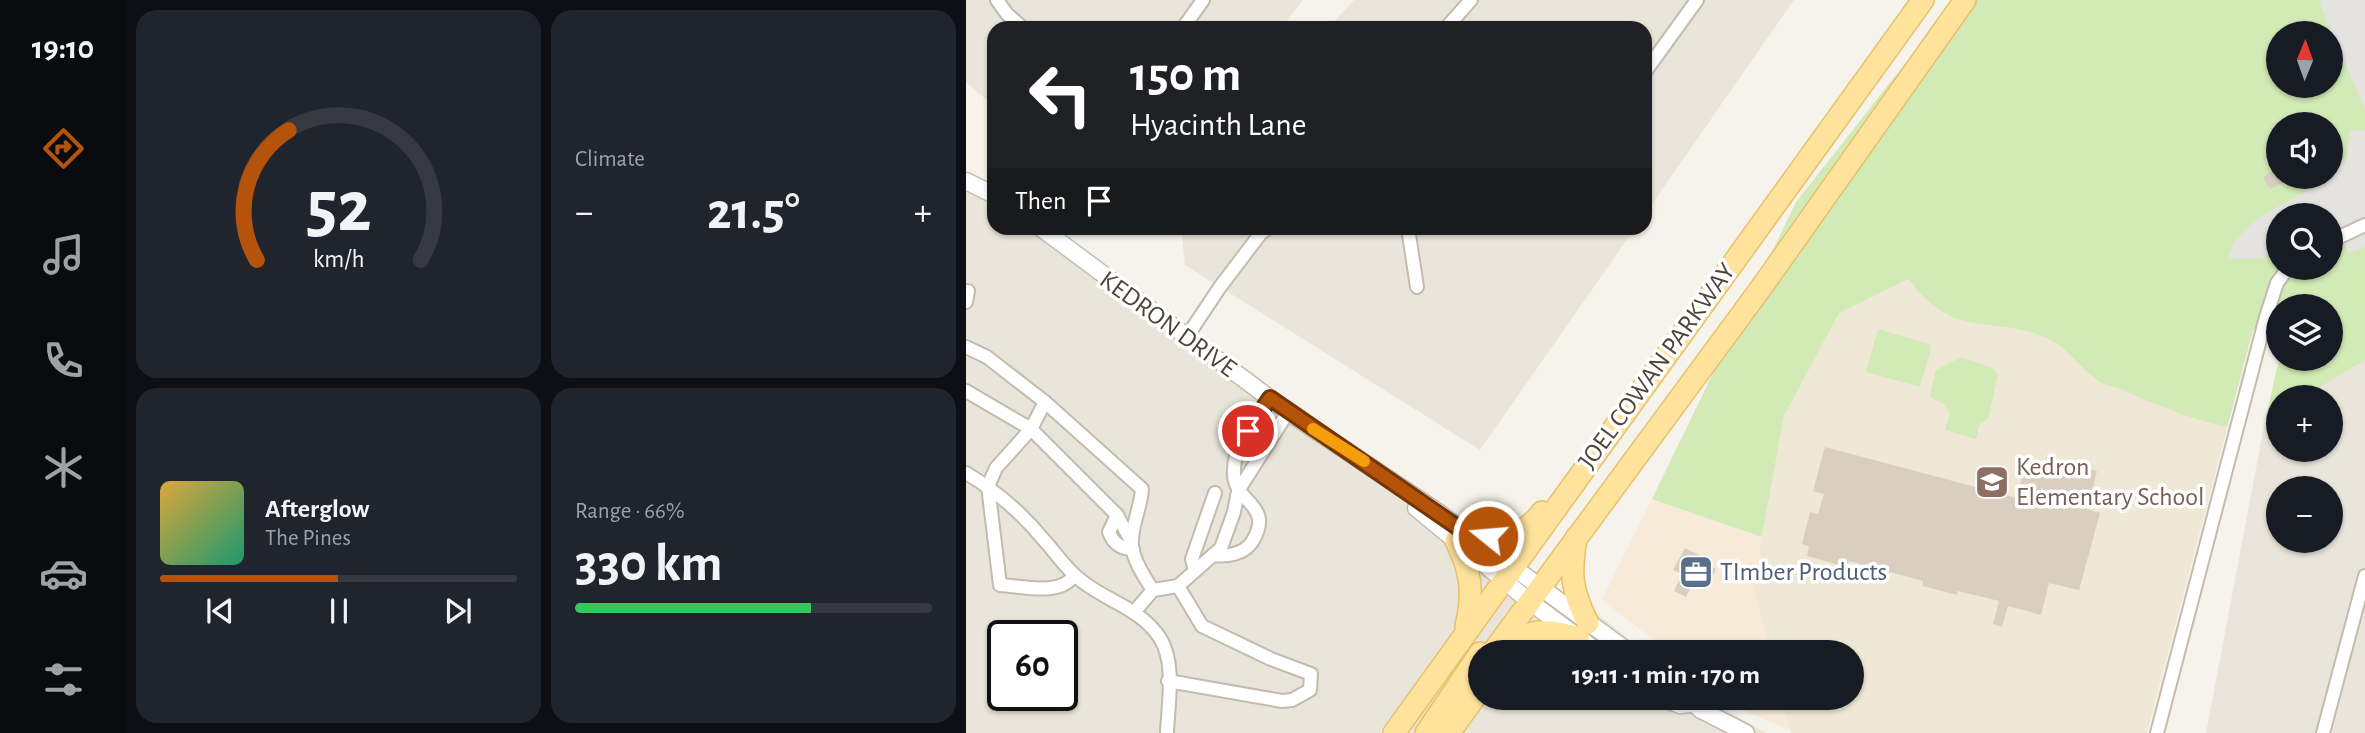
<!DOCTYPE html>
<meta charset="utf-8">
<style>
body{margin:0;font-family:"Alegreya Sans",sans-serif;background:#20242c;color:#f1f3f6;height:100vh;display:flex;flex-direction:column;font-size:26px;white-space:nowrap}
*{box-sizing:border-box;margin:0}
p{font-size:23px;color:#9ea1a6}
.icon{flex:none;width:38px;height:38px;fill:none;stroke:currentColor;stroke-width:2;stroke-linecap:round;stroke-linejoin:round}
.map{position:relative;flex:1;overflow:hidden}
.details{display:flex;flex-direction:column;gap:10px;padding:10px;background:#0d0f14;width:840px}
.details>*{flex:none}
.banner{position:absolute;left:21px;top:21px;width:665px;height:214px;border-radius:21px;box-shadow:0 2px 5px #0004;background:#202124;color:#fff;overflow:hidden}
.needle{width:46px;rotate:1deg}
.tools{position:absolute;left:1300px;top:21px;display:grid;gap:14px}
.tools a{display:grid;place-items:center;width:77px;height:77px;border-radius:50%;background:#171b24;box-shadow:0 2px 5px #0004;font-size:35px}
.speed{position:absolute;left:21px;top:620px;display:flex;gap:14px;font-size:35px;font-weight:700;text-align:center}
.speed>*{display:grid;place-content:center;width:91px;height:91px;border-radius:50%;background:#171b24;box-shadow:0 2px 5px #0004;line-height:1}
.speed .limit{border:4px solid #111;border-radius:10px;background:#fff;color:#111}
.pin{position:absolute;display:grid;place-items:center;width:60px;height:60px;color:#fff;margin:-30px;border:4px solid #fff;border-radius:50%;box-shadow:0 2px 7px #0007}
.me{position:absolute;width:77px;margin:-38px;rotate:287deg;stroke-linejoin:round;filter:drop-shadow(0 0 5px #0008)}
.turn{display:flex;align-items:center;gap:24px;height:147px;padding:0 28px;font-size:32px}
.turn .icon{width:91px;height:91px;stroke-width:2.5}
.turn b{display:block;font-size:49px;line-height:60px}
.then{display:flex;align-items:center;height:66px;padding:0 28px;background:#0003;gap:14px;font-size:26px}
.big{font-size:52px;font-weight:600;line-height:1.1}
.details .tile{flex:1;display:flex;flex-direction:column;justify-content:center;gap:10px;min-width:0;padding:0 24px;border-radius:21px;background:#20242c}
.details .dial{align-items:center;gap:0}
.dial svg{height:182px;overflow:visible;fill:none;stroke:#363941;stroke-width:7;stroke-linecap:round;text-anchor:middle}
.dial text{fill:#f1f3f6;stroke:none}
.song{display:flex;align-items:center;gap:21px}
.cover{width:84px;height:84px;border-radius:10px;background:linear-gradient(135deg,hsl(40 70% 55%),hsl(160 70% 35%))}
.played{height:7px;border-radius:4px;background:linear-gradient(90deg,#b45309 50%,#363941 50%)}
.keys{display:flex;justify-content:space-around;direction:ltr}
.heat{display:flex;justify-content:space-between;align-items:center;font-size:38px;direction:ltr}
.charge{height:10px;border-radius:5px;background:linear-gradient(90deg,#34c759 66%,#363941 0)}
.details .tiles{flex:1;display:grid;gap:10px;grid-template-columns:repeat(2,1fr)}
.trip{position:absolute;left:502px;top:640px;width:396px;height:70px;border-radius:35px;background:#171b24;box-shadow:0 2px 5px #0004;font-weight:600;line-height:70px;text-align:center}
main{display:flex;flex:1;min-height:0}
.tab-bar{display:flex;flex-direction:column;width:126px;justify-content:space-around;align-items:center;background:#090b0e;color:#9ea1a6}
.tab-bar .icon{width:49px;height:49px}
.tab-bar .current{color:#b45309}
.tab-bar b{font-size:32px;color:#f1f3f6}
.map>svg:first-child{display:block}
.residential{fill:#eae5da;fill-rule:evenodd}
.commercial{fill:#f7ead8}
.education{fill:#efe8d6}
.green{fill:#d2eab5;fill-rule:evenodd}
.parking{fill:#e5e3e0}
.building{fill:#d8cfc1}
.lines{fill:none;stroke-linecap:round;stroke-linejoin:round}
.minor-casing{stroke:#c2bbae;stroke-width:16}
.tertiary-casing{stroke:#c2bbae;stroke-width:19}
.primary-casing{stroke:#e6c16a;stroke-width:24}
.minor{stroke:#fff;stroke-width:12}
.tertiary{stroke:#fff;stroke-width:16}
.primary{stroke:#ffe39c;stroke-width:21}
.route-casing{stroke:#753606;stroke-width:18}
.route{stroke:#b45309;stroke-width:12}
.slow{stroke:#f59e0b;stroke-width:12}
.labels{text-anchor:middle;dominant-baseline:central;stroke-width:7;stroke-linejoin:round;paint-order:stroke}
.street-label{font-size:26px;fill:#4b4439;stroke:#fff}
.education-label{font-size:26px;fill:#785e54;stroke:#fff;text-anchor:start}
.service-label{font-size:26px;fill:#4e5e75;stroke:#fff;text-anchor:start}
</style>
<main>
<nav class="tab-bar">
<b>19:10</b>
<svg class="icon current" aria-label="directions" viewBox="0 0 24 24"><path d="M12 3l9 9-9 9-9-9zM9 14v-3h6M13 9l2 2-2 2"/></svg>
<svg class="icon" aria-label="music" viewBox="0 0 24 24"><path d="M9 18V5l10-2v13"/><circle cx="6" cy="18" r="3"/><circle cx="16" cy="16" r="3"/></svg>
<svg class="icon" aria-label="phone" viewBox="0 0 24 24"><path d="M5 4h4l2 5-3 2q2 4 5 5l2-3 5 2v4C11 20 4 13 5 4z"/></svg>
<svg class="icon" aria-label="climate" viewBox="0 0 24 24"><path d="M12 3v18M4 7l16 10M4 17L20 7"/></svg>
<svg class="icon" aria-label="car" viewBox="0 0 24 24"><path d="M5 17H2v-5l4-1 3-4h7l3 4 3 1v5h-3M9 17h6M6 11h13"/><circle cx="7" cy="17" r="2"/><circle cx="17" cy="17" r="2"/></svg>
<svg class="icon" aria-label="filters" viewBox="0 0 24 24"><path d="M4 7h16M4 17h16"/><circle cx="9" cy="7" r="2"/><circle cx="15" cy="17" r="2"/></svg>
</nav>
<section class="details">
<div class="tiles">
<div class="tile dial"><svg viewBox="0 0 100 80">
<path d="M14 69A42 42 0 1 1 86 69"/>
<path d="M14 69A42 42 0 0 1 28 12" stroke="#b45309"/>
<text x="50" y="56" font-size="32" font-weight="700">52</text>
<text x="50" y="72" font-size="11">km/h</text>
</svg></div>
<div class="tile"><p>Climate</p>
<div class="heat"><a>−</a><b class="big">21.5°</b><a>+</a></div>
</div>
<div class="tile">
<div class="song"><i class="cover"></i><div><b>Afterglow</b><p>The Pines</p></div></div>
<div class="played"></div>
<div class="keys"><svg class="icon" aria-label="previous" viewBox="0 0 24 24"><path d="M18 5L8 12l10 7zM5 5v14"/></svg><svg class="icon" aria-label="pause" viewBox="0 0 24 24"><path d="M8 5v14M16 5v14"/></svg><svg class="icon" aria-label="next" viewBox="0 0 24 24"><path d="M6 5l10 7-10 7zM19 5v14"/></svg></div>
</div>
<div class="tile"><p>Range · 66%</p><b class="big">330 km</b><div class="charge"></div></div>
</div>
</section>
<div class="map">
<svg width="1399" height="733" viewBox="0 0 1399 733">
<rect width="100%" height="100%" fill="#f6f3ec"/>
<g class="residential">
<polygon points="0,0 337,0 315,28 28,28 28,106 0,82"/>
<polygon points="388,0 828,0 679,214 679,28 362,28"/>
<path d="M0,181L28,197V228H77L286,372L331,408L408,458L566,574L630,613L681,653H514V698H740L800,733H0ZM37,635H96V695H37Z"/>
<polygon points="215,228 669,228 514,450 219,265"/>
<path d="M1399,360V733H1240L1299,421L1312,412V450H1365V397H1338ZM1312,488H1365V541H1312Z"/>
</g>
<g class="commercial">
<polygon points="686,499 781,529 796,537 787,588 804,653 705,653 636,600"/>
<polygon points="764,698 816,698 825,731 783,713"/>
</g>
<polygon class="education" points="1047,229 1287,330 1181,733 825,733 816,698 886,698 886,653 804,653 787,588 818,416 873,313"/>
<g class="green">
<path d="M989,0H1399V360L1338,397H1312V412L1299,421L1313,359H1365V306H1326V301L1319,306H1312V311L1287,330L1261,427C1224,419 1190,405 1155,389C1147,386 1138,385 1131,380C1114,367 1100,347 1081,338C1026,314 987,341 943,279L873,313L818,416L796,537L686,499L830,202ZM1312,33H1365V86H1312ZM1312,124H1365V177H1312ZM1312,215H1365V268H1312Z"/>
<polygon points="912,329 966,345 954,387 900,372"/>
<polygon points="995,357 1027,368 1032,375 1022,419 1014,424 1010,439 979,430 984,414 978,404 965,398 964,395 970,370"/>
</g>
<g class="parking">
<polygon points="1354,0 1399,0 1399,110 1355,7"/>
<polygon points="1399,130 1399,247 1382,253 1369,222 1365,222 1365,215 1312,215 1312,237 1298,258 1262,258 1268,241 1292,218 1365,177 1382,157 1383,131"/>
</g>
<g class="building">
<polygon points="1312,168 1312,177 1328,177 1304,189 1297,177"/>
<polygon points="859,447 1051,498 1057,473 1075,477 1080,457 1131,471 1121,509 1134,513 1113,590 1083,583 1075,615 1042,606 1036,627 1027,624 1033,601 992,591 991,595 957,586 957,581 883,561 880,567 841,556 843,546 836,544 844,512 852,514 858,494 847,491"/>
<polygon points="719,548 746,561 744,566 750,569 746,578 739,575 735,583 728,580 720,597 708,591 716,574 707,570"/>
</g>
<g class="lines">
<g class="minor-casing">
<g id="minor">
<polyline points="31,0 41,14 57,28"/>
<polyline points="217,28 237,0"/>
<polyline points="480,28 505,0"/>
<polyline points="679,72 731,0"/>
<polyline points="442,228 451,287"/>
<polyline points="1365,241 1399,225"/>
<polyline points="0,302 2,291"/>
<polyline points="220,338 254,287 295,233 302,228"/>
<path d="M0,347L21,357L79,402L176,489C175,506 167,522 166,539C164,556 178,577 187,590"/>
<polyline points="0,391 65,429 151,515 165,541"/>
<path d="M79,402L65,429L30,468L22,486L34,585C56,586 95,597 108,575"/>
<path d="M0,473C30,491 55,512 77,539C91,554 100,570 117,582C143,602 175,609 194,638C210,663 202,705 201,733"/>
<path d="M151,515L143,532C147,543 155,549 167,549"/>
<path d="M247,555C261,557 278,554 286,542C309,505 269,503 268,475C266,446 288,421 305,398"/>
<polyline points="229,571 226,559 249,493"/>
<polyline points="169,611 187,590 212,586 255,548 268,512 272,491 322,412"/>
<polyline points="202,681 316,701 326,700 344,690 345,674 305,659 236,626 212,586"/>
<polyline points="1191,733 1300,317 1311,283 1322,268"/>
<polyline points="1357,733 1399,576"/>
</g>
</g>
<g class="tertiary-casing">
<g id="tertiary">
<polyline points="0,181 28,195"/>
<polyline points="75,228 322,412 472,512 664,653"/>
<polyline points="450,508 563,601 633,653"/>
<polyline points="696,698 714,705 725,704"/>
<polyline points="722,698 735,710 780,733"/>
</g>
</g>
<g class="primary-casing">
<g id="primary">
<path d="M500,533C531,537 556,540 576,512"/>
<path d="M610,538C604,574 605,590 622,623"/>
<path d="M490,541C505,571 508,593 500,626"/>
<polyline points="526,653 795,288 999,0"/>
<path d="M540,653C558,626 585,629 612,638"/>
<polyline points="428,733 957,0"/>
<polyline points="460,733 514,653"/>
<polyline points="483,733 514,690"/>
</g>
</g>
<use href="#minor" class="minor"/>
<use href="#tertiary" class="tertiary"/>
<use href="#primary" class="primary"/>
</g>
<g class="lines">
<g class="route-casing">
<polyline id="route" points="282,431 304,398 500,533 522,536"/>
</g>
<use href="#route" class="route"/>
<polyline class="slow" points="347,429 398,461"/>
</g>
<defs>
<g id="school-square" transform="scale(1.75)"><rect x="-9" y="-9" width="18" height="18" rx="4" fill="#8d6e63" stroke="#fff"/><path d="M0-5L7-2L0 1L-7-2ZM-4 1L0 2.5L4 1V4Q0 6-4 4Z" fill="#fff"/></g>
<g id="office-square" transform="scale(1.75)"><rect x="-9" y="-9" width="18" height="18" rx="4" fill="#5c6f8a" stroke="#fff"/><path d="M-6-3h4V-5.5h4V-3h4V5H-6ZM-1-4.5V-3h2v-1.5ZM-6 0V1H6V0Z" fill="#fff"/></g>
</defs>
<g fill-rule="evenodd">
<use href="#school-square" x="1026" y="482"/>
<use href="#office-square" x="730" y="572"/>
</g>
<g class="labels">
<g class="street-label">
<text transform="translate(202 324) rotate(36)">KEDRON DRIVE</text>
<text transform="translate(691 366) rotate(-54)">JOEL COWAN PARKWAY</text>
</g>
<g class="education-label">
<text x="1050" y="467">Kedron<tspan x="1050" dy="30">Elementary School</tspan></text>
</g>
<g class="service-label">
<text x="754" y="572">TImber Products</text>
</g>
</g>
</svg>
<div class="tools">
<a><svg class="needle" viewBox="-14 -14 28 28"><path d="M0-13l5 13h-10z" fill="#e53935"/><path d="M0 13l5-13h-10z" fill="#9ea1a6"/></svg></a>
<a><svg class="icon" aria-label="sound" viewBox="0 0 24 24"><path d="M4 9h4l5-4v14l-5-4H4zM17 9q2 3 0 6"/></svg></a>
<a><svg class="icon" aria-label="search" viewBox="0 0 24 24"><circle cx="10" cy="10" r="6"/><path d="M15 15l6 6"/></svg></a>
<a><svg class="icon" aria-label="layers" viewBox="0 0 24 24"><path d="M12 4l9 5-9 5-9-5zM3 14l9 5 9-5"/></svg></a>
<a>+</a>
<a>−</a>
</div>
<div class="speed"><div class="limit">60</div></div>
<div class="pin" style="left:282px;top:431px;background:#d93025"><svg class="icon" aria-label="arrive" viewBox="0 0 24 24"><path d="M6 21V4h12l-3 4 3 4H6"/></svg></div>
<svg class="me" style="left:522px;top:536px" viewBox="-20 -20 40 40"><circle r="17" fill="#b45309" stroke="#fff" stroke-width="3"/><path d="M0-11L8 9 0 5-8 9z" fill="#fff"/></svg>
<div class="trip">19:11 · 1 min · 170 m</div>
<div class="banner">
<div class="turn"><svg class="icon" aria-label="left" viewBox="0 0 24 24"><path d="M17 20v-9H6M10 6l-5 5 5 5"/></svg><div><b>150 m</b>Hyacinth Lane</div></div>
<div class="then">Then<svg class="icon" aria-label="arrive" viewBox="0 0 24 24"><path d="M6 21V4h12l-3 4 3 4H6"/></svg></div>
</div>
</div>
</main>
